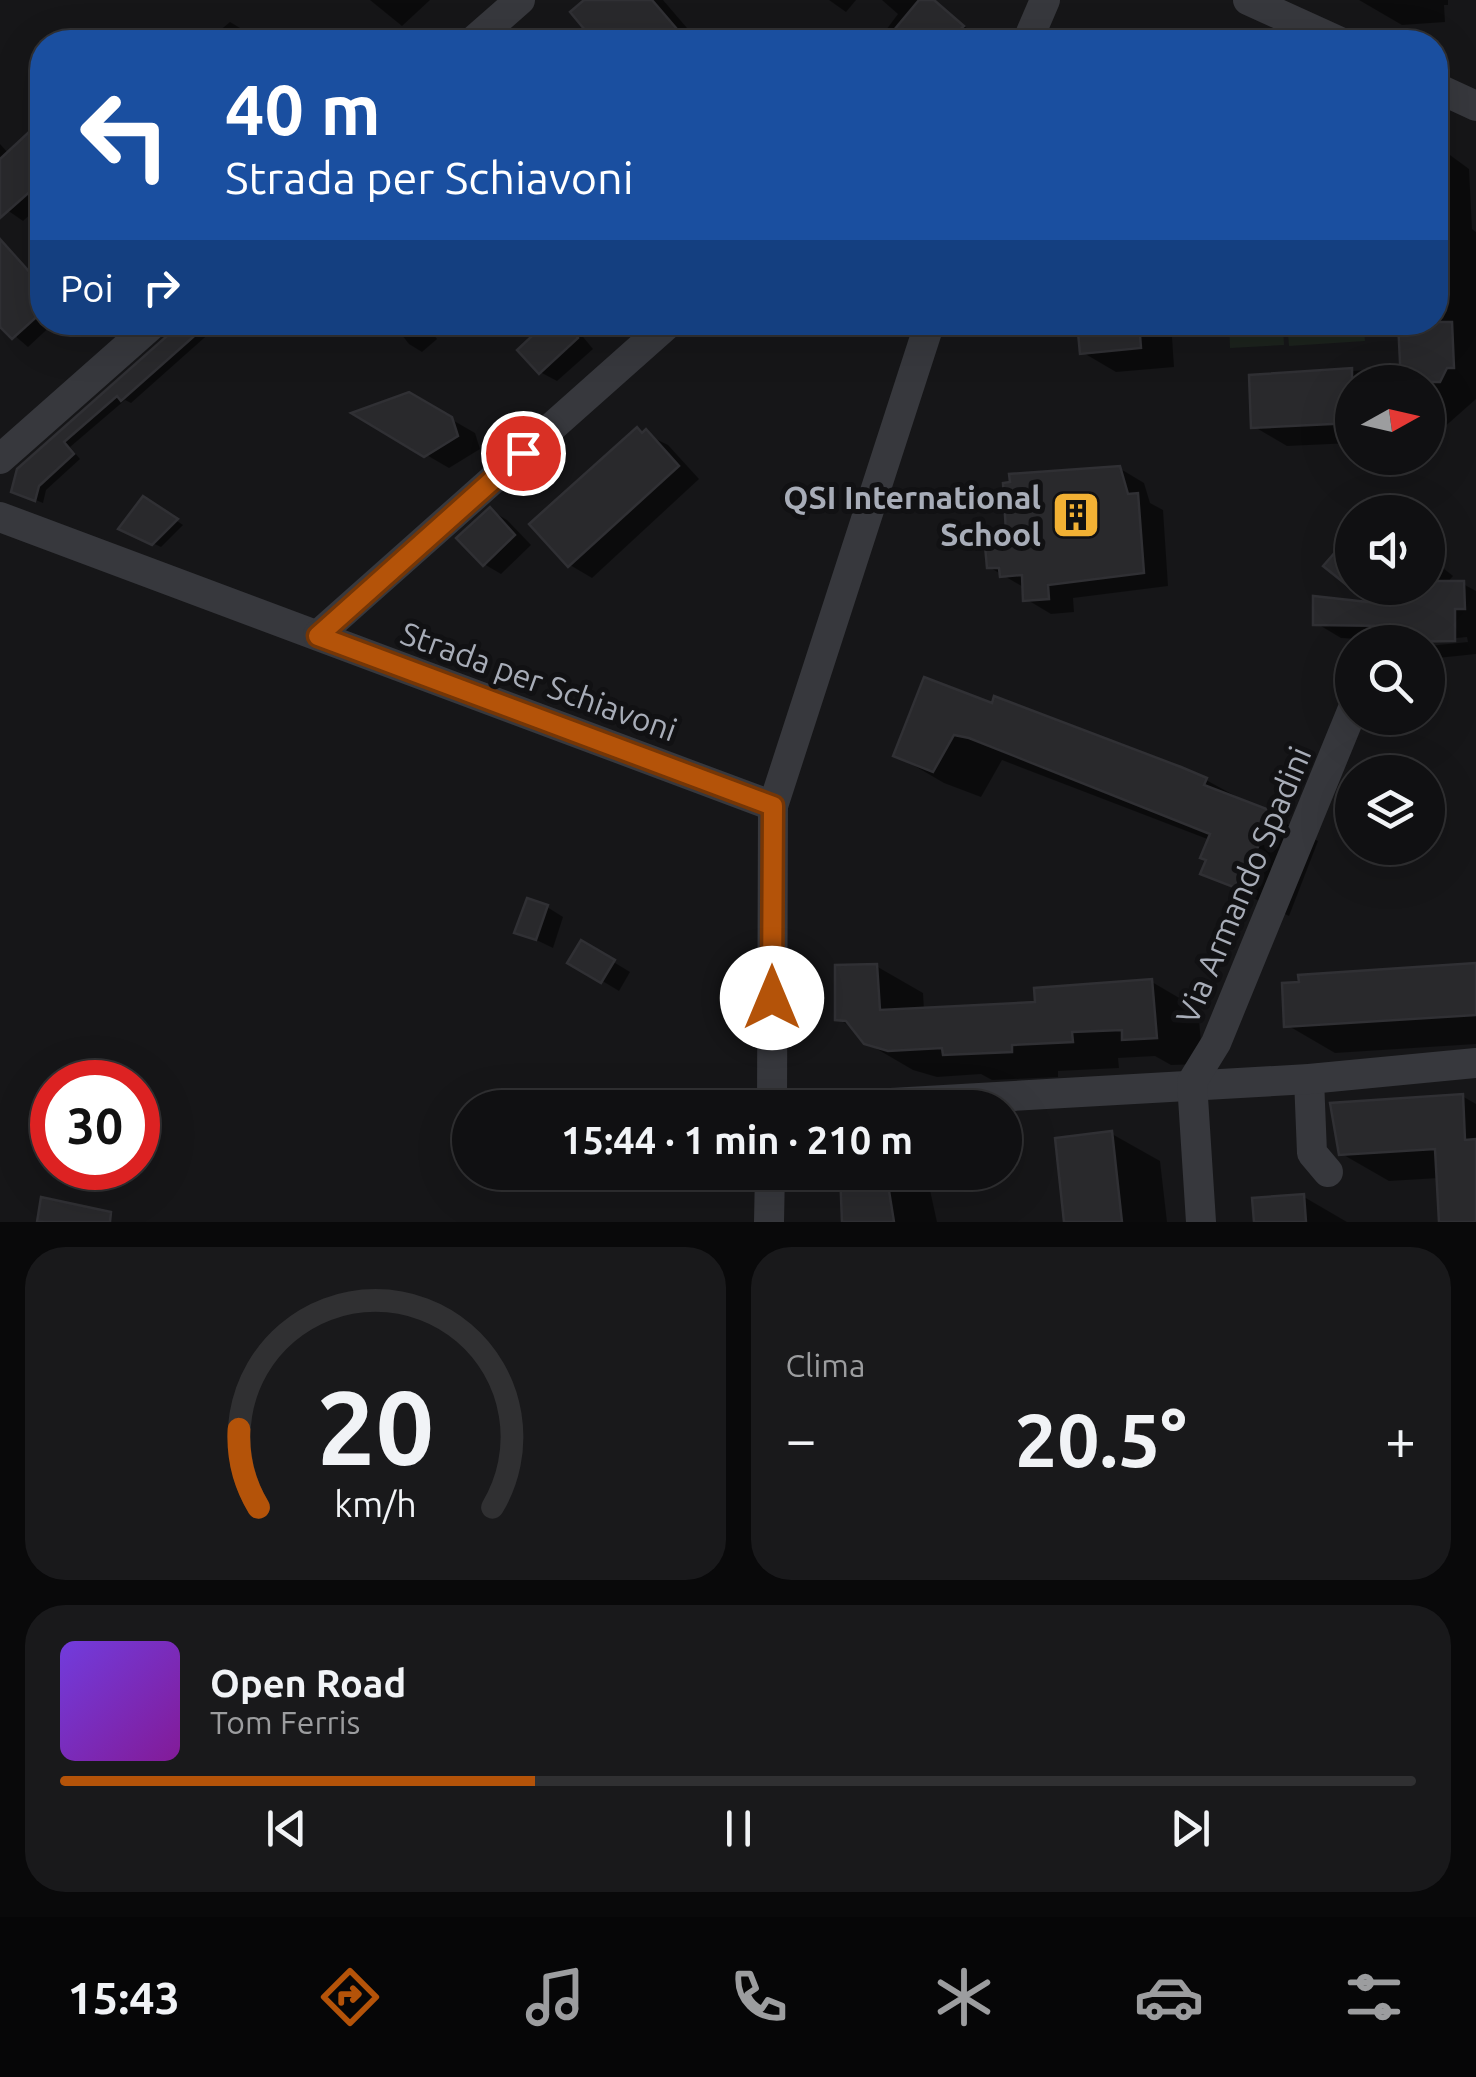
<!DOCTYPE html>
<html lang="it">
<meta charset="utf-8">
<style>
body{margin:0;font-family:Ubuntu,sans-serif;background:#19191b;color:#f1f3f6;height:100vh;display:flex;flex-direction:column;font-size:38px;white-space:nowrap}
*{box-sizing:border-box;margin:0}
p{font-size:32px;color:#9c9d9f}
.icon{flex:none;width:55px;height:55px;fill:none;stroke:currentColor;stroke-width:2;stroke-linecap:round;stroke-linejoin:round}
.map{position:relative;height:1222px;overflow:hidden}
.drawer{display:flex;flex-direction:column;gap:25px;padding:25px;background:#09090a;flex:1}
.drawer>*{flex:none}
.top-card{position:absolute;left:30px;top:30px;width:1418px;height:305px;border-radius:40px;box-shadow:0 10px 40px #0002,0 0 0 2px #303032;background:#1a4fa0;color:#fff;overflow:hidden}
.needle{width:65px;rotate:82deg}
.fabs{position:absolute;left:1335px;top:365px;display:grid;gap:20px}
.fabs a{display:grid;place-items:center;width:110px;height:110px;border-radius:50%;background:#101012;box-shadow:0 10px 40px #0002,0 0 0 2px #303032;font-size:50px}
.speed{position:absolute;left:30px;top:1060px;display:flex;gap:20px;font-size:50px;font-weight:700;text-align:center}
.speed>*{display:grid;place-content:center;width:130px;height:130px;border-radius:50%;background:#101012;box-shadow:0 10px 40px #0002,0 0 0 2px #303032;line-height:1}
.speed .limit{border:15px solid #d22;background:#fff;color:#111}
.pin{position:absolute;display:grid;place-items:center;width:85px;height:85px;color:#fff;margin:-42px;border:5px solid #fff;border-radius:50%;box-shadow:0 2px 10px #0007}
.me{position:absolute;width:110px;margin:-55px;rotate:0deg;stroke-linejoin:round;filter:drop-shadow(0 0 8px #0008)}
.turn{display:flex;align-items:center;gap:35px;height:210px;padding:0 30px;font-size:45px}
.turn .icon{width:130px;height:130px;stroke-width:2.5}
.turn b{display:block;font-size:70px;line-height:85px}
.then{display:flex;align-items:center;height:95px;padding:0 30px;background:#0003;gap:20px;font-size:38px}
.big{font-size:75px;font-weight:700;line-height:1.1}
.drawer .card{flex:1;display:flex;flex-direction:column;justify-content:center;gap:15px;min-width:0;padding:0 35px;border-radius:40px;background:#19191b}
.drawer .dial{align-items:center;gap:0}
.dial svg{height:260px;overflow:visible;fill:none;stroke:#303032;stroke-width:7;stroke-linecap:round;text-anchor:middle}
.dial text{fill:#f1f3f6;stroke:none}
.song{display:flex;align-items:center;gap:30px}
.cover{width:120px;height:120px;border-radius:15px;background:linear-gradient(135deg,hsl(260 70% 55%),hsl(290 70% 35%))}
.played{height:10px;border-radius:5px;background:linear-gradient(90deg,#b45309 35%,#303032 35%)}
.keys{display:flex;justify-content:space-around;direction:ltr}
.heat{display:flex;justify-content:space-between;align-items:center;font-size:55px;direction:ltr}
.drawer .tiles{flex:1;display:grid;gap:25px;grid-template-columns:1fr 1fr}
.card:last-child{grid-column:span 2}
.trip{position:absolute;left:452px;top:1090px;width:570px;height:100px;border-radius:50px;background:#101012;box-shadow:0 10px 40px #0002,0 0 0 2px #303032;font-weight:700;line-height:100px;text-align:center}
.dock{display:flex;height:160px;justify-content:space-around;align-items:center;background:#060607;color:#9c9d9f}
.dock .icon{width:70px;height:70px}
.dock .on{color:#b45309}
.dock b{font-size:45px;color:#f1f3f6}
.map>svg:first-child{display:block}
.green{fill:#1c231d}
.shadow{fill:#0007}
.building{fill:#29292c;stroke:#303034;stroke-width:2.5}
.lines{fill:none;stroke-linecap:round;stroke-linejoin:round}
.street{stroke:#37383d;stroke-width:30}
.route-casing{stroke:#753606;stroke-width:25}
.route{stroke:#b45309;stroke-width:18}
.labels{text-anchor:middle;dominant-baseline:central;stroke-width:10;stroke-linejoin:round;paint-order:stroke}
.poi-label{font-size:32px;font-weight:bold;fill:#a8adb8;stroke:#111113;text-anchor:end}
.street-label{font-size:32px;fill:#a8adb8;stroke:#111113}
</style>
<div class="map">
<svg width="1476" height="1222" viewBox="0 0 1476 1222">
<rect width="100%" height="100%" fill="#161618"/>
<g class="green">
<polygon points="1229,323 1283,323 1284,345 1230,348"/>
<polygon points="1287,323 1364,323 1365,341 1289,346"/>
</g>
<g class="shadow">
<polygon points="370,0 430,0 402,26"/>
<polygon points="587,0 663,0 699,42 598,42 573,13"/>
<polygon points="829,0 856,0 846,12"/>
<polygon points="882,0 934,0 971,32 961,42 916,42 914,29 909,30 911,42 877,42 898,14"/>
<polygon points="1359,0 1448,0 1448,5 1444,5 1445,22 1402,25"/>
<polygon points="230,22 245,31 256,42 206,42"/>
<polygon points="42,131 42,204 23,221 0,205 0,144 9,154 30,135 35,138"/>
<polygon points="1435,144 1469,169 1472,229 1476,232 1476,399 1441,430 1441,439 1428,439 1428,382 1352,382 1352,443 1287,446 1253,426 1251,377 1402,368 1435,322"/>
<polygon points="11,254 42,281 42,322 55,322 28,347 0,323 0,265"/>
<polygon points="174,322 222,322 131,403 125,400 70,447 80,459 46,490 43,503 14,491 170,337"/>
<polygon points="392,322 423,322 437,339 422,352 409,344"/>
<polygon points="551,322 574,326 593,349 557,381 540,372"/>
<polygon points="1092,322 1171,322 1174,367 1116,372 1082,352"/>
<polygon points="409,395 475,433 480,449 449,468 356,414"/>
<polygon points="637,430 668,445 699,479 592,578 570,565"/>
<polygon points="1119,468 1144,483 1150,503 1163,510 1168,586 1073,598 1074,612 1051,614 1026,599 1025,588 989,567 1009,535"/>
<polygon points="144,499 183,525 161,547 129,532"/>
<polygon points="490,510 507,520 531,545 501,574 484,564"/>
<polygon points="1428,556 1453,576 1446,584 1463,584 1476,591 1476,654 1428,659 1428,646 1468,642 1467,637 1417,642 1341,638 1316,623 1376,606 1354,588 1428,588"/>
<polygon points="926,680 1206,780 1318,841 1289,916 1203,873 1210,840 1002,760 981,797 944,783 896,755"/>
<polygon points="547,907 563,917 553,948 518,931"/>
<polygon points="582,943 630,972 619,991 571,962"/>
<polygon points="876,966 923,993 924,1010 1037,1004 1152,982 1198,1009 1203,1064 1171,1065 1155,1056 1118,1058 1119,1068 1058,1071 1058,1077 992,1080 981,1074 937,1077 913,1070 865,1042 855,1029 838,1019"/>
<polygon points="1476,966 1476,1044 1335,1053 1287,1025 1301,984"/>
<polygon points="1462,1096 1476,1104 1476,1222 1439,1178 1389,1181 1342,1154"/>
<polygon points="1112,1134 1160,1161 1167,1222 1067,1222"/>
<polygon points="841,1172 926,1172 937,1222 845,1222"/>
<polygon points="1304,1197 1347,1222 1257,1222"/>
</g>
<g class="building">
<polygon points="584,0 652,0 688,42 595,42 570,12"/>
<polygon points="919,0 934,0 964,26 947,42 884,42"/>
<polygon points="29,132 42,146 42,181 0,218 0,159"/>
<polygon points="0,239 42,286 42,312 12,339 0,327"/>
<polygon points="173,322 210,322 121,401 117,396 64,442 74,454 39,486 35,501 11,492 17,469 167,336"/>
<polygon points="547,322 565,322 578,338 539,374 517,350"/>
<polygon points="1077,322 1139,322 1141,348 1080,354"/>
<polygon points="1398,322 1452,322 1454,368 1447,368 1440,382 1401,382"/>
<polygon points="1352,368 1352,423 1251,428 1249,375"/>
<polygon points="409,392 452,417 458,436 424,457 351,413"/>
<polygon points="637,427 642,433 646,429 679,466 568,567 529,524"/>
<polygon points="1120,466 1128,494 1138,493 1144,573 1048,585 1049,599 1023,601 1022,575 1000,577 999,568 987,568 984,534 1006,532 1003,483 1010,482 1009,474"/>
<polygon points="143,496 178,519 152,545 118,529"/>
<polygon points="490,507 515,535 483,566 456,538"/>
<polygon points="1352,533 1352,588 1428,588 1428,581 1464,581 1465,609 1455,609 1455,641 1393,642 1392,626 1313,625 1313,596 1368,602 1323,566"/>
<polygon points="924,677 992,703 994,696 1181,767 1207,778 1204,785 1272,811 1241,890 1200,874 1206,860 1200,858 1210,834 969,738 954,735 933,772 893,756"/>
<polygon points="527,898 548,905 536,940 514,933"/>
<polygon points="581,940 615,960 601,983 567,963"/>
<polygon points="1476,963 1476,1015 1284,1027 1282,983 1299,982 1298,975"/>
<polygon points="877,964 880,1010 1035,1002 1034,988 1152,979 1157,1038 1122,1040 1122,1030 1072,1032 1073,1042 1012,1045 1012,1052 943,1055 942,1048 888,1051 864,1044 846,1021 835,1020 835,965"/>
<polygon points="1463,1094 1465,1140 1476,1139 1476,1222 1439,1222 1435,1149 1339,1155 1330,1103"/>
<polygon points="1112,1131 1122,1222 1064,1222 1055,1138"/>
<polygon points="840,1172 886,1172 894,1222 842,1222"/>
<polygon points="1304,1194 1306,1222 1254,1222 1252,1198"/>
<polygon points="41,1197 111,1212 110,1222 37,1222"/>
</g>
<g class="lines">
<g class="street">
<polyline points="1248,0 1340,42"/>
<polyline points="472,42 520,0"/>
<polyline points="1027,42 1045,0"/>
<polyline points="1435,87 1476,106"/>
<polyline points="0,459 155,322"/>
<polyline points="0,517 773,806"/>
<polyline points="318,635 670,322"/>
<polyline points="1309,1079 1312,1153 1328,1172"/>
<polyline points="772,1108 773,806 930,322"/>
<polyline points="803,1108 1309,1079 1476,1063"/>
<polyline points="769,1222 770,1172"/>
<polyline points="1201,1222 1192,1082 1216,1043 1352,711"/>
</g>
</g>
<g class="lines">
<g class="route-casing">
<polyline id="route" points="523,453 318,636 773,806 772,998"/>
</g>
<use href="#route" class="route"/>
</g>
<defs>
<g id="building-square" transform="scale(2.5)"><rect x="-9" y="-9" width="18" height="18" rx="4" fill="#f2b134" stroke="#111113"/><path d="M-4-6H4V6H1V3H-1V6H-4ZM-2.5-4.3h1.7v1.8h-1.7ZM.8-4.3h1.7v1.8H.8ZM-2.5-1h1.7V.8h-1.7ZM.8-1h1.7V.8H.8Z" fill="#111"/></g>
</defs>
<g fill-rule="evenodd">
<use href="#building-square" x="1076" y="515"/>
</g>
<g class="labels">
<g class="poi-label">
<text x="1041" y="497">QSI International<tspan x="1041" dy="37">School</tspan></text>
</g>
<g class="street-label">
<text transform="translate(539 681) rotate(20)">Strada per Schiavoni</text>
<text transform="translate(1243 885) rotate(-67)">Via Armando Spadini</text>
</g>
</g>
</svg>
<div class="fabs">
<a><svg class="needle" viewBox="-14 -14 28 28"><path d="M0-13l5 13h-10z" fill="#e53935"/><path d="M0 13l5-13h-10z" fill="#9c9d9f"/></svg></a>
<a><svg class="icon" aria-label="sound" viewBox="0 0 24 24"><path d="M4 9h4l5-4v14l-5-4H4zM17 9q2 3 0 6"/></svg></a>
<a><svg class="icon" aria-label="search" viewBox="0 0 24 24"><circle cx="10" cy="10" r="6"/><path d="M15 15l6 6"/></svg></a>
<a><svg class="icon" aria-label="layers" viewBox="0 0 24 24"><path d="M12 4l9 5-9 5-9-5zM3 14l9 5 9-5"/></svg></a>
</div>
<div class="speed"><div class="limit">30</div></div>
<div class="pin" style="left:523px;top:453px;background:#d93025"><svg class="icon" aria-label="arrive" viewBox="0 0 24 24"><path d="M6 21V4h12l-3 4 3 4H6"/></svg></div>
<svg class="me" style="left:772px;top:998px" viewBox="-20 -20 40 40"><circle r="19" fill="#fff"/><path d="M0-13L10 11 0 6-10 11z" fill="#b45309"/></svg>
<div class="trip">15:44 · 1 min · 210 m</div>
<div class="top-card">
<div class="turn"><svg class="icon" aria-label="left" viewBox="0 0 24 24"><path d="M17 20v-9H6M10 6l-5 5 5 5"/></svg><div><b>40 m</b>Strada per Schiavoni</div></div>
<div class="then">Poi<svg class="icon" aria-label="right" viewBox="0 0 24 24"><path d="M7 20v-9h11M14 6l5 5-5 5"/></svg></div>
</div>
</div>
<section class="drawer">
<div class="tiles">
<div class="card dial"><svg viewBox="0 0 100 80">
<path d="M14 69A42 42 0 1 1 86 69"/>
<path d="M14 69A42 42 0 0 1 8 45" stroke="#b45309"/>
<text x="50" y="56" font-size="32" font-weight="700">20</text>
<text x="50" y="72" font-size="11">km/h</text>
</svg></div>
<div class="card"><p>Clima</p>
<div class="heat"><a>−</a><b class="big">20.5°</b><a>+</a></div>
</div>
<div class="card">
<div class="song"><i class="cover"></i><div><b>Open Road</b><p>Tom Ferris</p></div></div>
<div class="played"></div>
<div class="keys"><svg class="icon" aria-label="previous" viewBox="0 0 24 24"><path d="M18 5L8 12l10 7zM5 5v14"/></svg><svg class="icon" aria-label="pause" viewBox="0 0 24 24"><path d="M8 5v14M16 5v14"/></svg><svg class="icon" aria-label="next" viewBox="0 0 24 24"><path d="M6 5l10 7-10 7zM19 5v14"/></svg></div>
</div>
</div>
</section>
<nav class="dock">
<b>15:43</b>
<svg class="icon on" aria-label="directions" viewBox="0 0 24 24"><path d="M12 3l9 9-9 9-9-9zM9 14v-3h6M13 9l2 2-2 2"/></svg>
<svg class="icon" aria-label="music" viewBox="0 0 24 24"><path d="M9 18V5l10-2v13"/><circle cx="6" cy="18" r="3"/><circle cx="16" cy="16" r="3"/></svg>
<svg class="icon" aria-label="phone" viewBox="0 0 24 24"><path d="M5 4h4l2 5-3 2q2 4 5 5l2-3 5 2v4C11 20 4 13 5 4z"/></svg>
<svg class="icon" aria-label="climate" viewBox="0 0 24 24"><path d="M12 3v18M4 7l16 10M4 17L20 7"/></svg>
<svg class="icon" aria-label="car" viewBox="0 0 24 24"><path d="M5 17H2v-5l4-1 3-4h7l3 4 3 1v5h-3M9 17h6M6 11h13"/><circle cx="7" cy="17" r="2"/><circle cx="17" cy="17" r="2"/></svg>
<svg class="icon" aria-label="filters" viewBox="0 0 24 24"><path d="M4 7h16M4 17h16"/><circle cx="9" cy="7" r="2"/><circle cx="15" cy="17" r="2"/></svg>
</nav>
